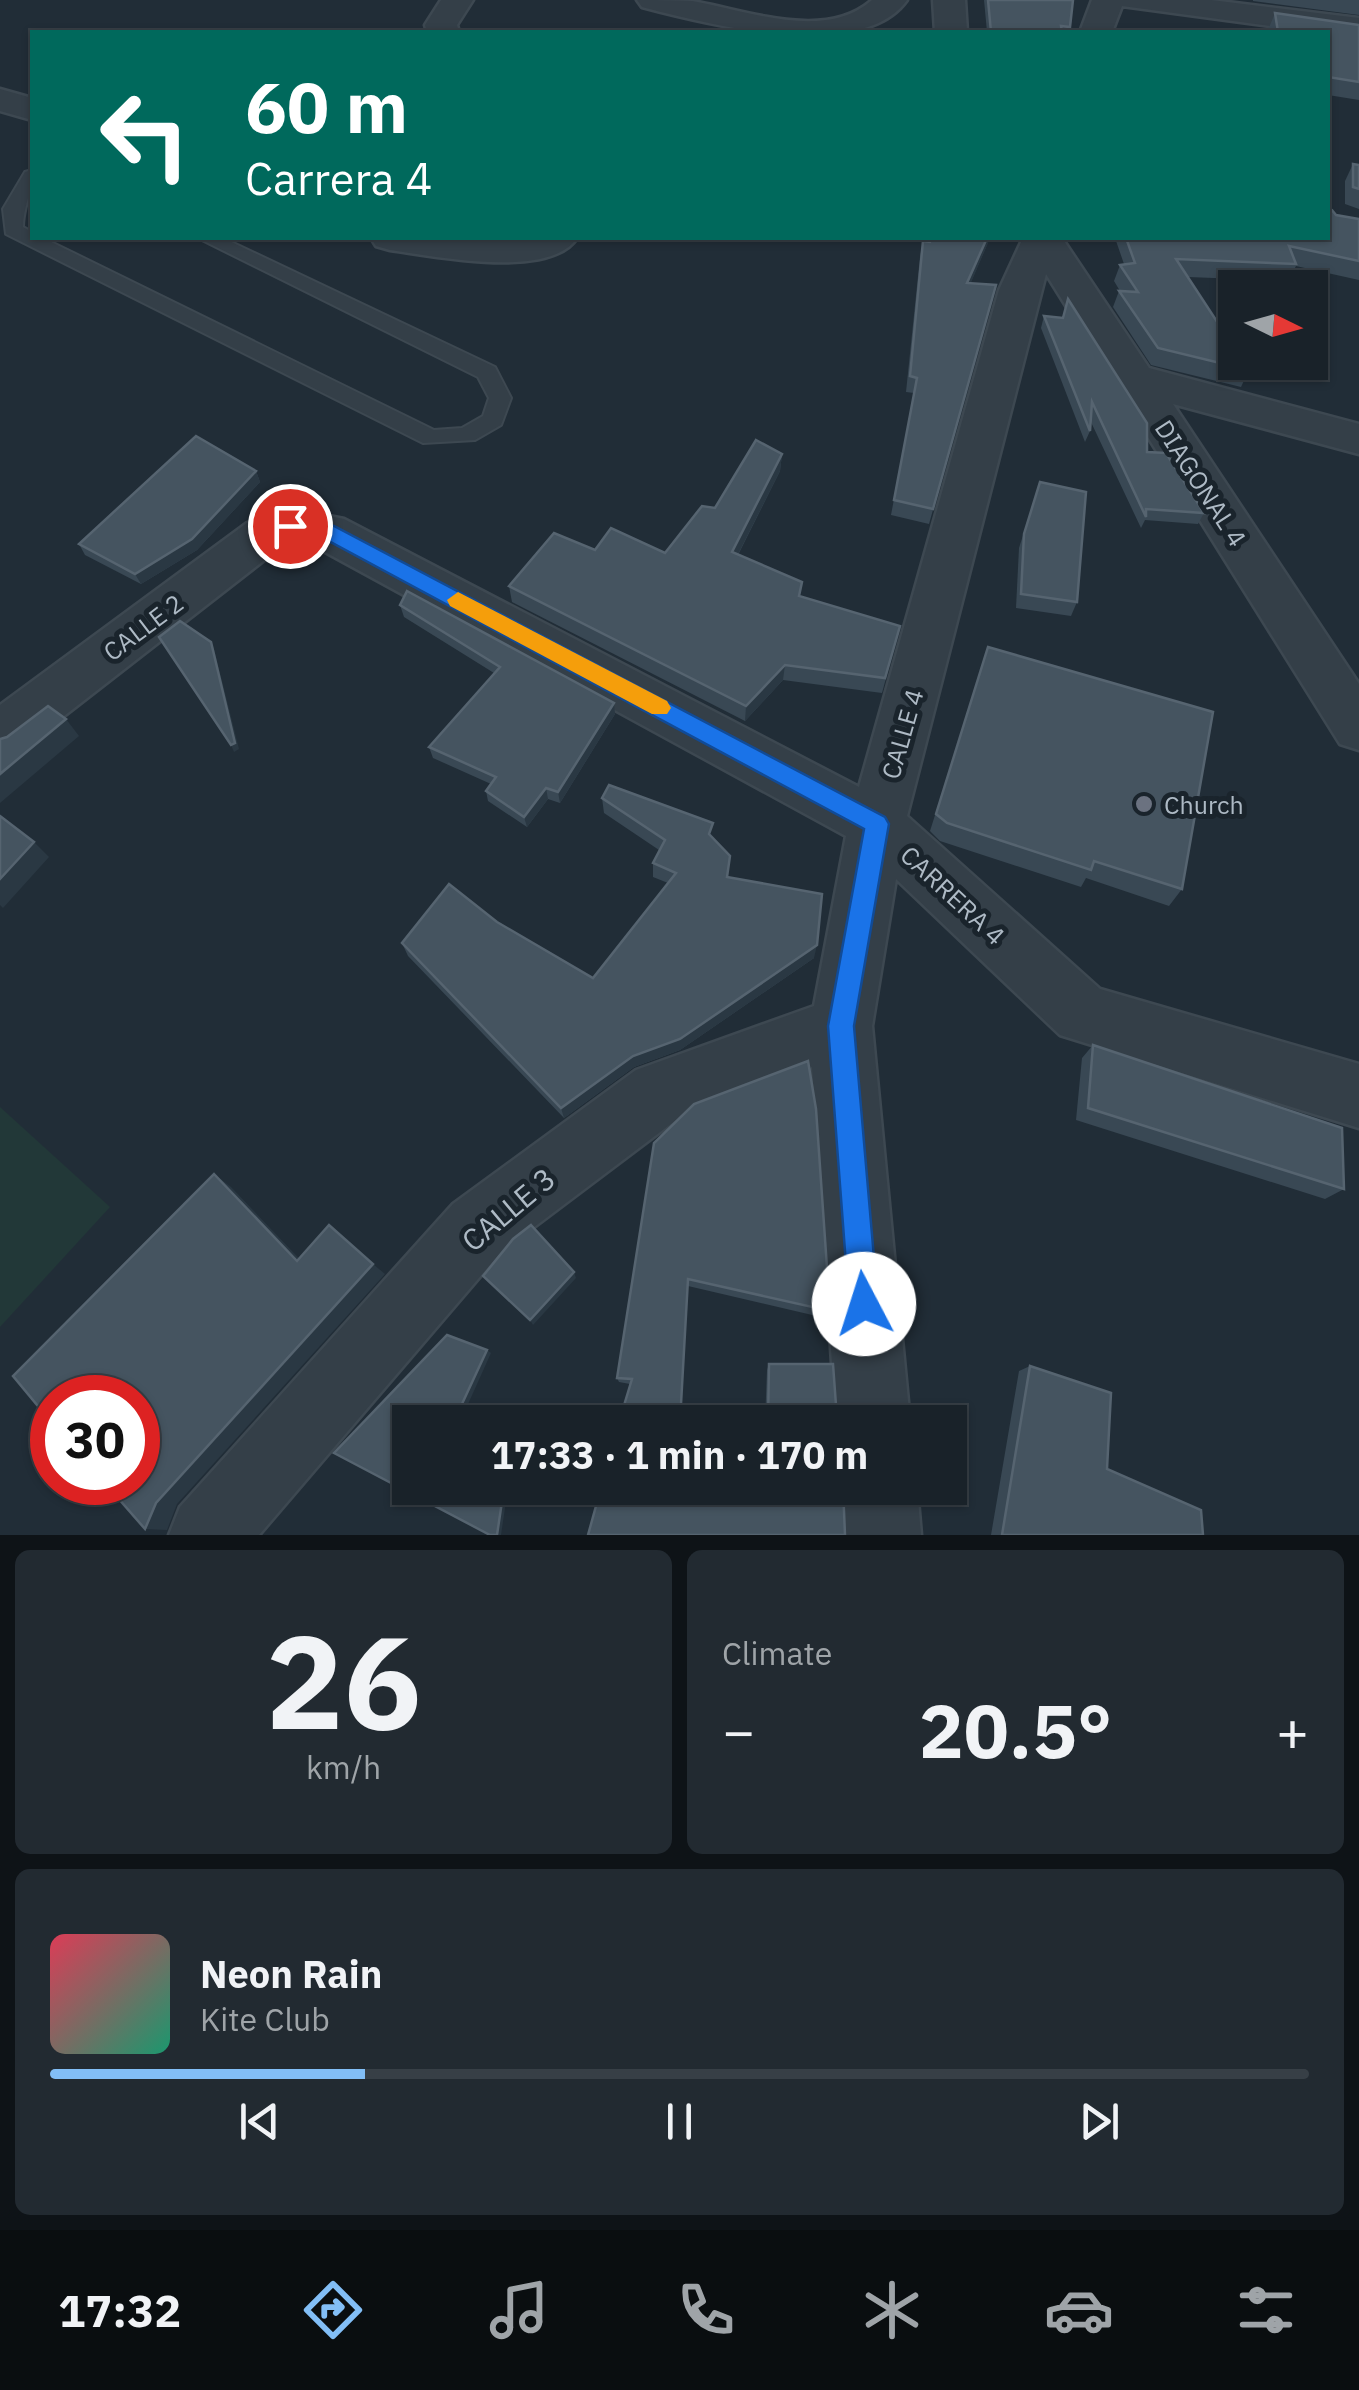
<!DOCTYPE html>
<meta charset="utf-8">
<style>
body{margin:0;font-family:"IBM Plex Sans",sans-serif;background:#222a31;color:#f1f3f6;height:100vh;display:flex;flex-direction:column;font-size:38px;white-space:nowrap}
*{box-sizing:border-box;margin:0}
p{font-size:32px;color:#9fa4a8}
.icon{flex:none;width:55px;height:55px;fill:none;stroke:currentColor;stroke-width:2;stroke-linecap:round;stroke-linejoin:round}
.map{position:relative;height:1535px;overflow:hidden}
.panel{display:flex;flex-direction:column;gap:15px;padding:15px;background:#0e1317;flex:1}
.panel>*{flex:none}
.top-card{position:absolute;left:30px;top:30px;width:1300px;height:210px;border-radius:0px;box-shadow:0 2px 8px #0004,0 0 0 2px #373f46;background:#00695c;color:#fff;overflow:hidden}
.needle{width:65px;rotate:95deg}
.tools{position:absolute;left:1218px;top:270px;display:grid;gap:20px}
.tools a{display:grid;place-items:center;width:110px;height:110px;border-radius:0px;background:#192229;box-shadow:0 2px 8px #0004,0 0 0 2px #373f46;font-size:50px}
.speed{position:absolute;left:30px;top:1375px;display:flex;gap:20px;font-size:50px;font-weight:700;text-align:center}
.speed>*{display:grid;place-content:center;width:130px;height:130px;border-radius:50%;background:#192229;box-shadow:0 2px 8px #0004,0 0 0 2px #373f46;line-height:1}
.speed .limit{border:15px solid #d22;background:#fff;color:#111}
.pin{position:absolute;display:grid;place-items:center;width:85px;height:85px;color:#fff;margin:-42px;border:5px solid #fff;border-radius:50%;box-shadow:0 2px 10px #0007}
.me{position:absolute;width:110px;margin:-55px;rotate:355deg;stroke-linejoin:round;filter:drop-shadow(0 0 8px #0008)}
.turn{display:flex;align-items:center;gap:35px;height:210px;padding:0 50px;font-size:45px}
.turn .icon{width:130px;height:130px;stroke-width:2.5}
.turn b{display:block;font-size:70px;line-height:85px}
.big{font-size:75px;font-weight:700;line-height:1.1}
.panel .card{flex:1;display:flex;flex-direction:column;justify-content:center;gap:15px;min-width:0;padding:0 35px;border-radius:15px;background:#222a31}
.panel .dial{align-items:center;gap:0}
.dial b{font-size:130px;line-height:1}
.song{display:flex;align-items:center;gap:30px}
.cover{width:120px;height:120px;border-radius:15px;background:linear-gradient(135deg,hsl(350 70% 55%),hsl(160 70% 35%))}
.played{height:10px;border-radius:5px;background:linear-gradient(90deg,#82bef6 25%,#373f46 25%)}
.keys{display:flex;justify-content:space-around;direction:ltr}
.heat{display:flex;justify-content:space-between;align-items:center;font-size:55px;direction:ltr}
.panel .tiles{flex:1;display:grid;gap:15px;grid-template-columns:1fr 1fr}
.card:last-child{grid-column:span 2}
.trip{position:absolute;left:392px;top:1405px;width:575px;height:100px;border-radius:0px;background:#192229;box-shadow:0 2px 8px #0004,0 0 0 2px #373f46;font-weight:700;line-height:100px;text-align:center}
.tabs{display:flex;height:160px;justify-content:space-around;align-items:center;background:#0a0e10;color:#9fa4a8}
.tabs .icon{width:70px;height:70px}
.tabs .selected{color:#82bef6}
.tabs b{font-size:45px;color:#f1f3f6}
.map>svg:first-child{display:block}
.green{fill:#223838}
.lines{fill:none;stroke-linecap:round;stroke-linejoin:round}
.lane-casing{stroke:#3d4851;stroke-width:4}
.street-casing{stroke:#3d4851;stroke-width:5}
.lane{fill:#343f48;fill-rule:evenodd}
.street{fill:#343f48;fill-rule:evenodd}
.wall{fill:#394854}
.shaded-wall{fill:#2a3843}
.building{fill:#455460;stroke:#566470;stroke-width:2.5}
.route{fill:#1a73e8;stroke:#114b97;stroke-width:2.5}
.slow{fill:#f59e0b}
.worship-dot{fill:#6b7280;stroke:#1a242c;stroke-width:4}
.labels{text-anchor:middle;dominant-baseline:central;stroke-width:10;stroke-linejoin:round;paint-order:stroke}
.street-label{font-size:25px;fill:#aebac5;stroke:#1a242c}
.poi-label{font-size:25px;fill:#aebac5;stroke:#1a242c;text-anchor:start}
.near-street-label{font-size:30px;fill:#aebac5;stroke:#1a242c}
</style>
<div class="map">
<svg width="1359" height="1535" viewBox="0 0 1359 1535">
<rect width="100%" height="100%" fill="#212d37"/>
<polygon class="green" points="0,1107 110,1207 0,1327"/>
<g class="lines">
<g class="lane-casing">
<path id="lane" d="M32,170C33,191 23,206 23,227L32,232V238H43L434,430L462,428L483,416L489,398L478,377L198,238H223L495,367L511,398L501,425L475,440L423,443L6,234L3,209L25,172Z"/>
</g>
<g class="street-casing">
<g id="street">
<polygon points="441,0 473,0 457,25 459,32 427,32 425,25"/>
<path d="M637,0C655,0 674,0 692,1C746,10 825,42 872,0H907C862,64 706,24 642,7Z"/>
<polygon points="933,0 965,0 967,32 935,32"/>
<polygon points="1092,0 1211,0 1359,18 1359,38 1122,6 1112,32 1080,32"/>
<polygon points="0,89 32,98 32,120 0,111"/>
<path d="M371,238L496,241L577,238C549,280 434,256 390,250L376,246Z"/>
<polygon points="1023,238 1062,238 1149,368 1359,424 1359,454 1173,404 1359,684 1359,750 1340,744 1046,274 907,816 1100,989 1359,1064 1359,1128 1060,1035 896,879 872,1026 910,1422 836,1422 812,1067 680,1117 501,1252 259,1535 169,1535 180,1507 453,1204 636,1070 814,1006 846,836 316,547 293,543 281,547 19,751 0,757 0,705 247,523 290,508 344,519 859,787 999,290"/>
<polygon points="841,1488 917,1488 921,1535 843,1535"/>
</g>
</g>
<use href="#lane" class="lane"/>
<use href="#street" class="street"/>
</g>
<g class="wall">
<polygon points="984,0 1073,0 1068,32 987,32"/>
<polygon points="1253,0 1359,0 1359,15 1253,1"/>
<polygon points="1275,13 1359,25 1359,100 1328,95 1328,32 1269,32 1268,30"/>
<polygon points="1353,164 1359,165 1359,209 1345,204 1345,181"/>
<polygon points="1336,215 1359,219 1359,280 1296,266 1288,281 1188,277 1249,370 1241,387 1151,365 1113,307 1119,291 1120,291 1114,281 1120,265 1124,264 1115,238 1328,238"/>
<polygon points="990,238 970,284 996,285 929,524 891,515 914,393 906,392 920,257 923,241 930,242"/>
<polygon points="1044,316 1147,452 1204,513 1198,524 1145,520 1141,528 1090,420 1090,431 1085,442 1041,328"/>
<polygon points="782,454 780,471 738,555 800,597 900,626 882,693 783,680 745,721 512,602 509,586 595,550 665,553 715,508"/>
<polygon points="256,471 260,482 197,550 141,584 85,555 79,544"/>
<polygon points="1040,482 1077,602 1071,616 1016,608 1019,548"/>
<polygon points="400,605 615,714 560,803 548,799 527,827 488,801 486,791 491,784 433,758 429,747 494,673 404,617"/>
<polygon points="982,666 1182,889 1169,906 1086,878 1081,887 940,841 930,831"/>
<polygon points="602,798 713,837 728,877 814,958 680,1050 634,1067 564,1118 408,956 402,943 497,922 593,978 668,883 653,877 653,863 659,850 604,813"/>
<polygon points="1093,1045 1344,1189 1325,1199 1076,1120 1082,1058"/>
<polygon points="654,1143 830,1311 825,1318 688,1286 630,1384 619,1382 617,1378"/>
<polygon points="769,1364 837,1419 847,1422 765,1422 767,1370"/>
<polygon points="1030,1366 1107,1469 1203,1535 991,1535 1019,1371"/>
</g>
<g class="shaded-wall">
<polygon points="987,238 990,238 964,299 967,283"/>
<polygon points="782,454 780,471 731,568 732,552"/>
<polygon points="256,471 260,482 197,550 141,584 135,574"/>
<polygon points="211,642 214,649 239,749 234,752 231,745"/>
<polygon points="785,665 783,680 745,721 746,706"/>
<polygon points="614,703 615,714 560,803 558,792"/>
<polygon points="66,719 79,736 0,803 0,774"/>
<polygon points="546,788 548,799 527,827 524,817"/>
<polygon points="34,842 49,857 3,908 0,905 0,879"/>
<polygon points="817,945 814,958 680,1050 634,1067 564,1118 561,1108 633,1056"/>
<polygon points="214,1174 231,1187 311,1271 297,1261"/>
<polygon points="373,1264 385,1274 177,1504 167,1530 145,1529 156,1503"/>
<polygon points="574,1272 576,1278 533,1325 530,1320"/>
<polygon points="487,1350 491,1353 460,1422 455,1419"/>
<polygon points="504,1488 508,1488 501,1535 497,1535"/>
</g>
<g class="building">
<polygon points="988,0 1073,0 1070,27 1061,26 1062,32 991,32"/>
<polygon points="1275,13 1359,25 1359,82 1328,77 1328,32 1278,32"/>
<polygon points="1353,164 1359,165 1359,189 1353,187"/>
<polygon points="1328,209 1332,210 1336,215 1359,219 1359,261 1289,246 1296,264 1176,259 1235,349 1235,362 1244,362 1249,370 1158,348 1119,291 1138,292 1120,265 1135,263 1126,238 1328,238"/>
<polygon points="932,238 987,238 967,283 996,285 933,509 894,500 917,378 910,376 923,241 930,242"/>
<polygon points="1068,299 1147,423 1147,452 1166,453 1204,513 1146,509 1146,517 1092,402 1090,431 1044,316 1063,318"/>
<polygon points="196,436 256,471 192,539 135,574 79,544"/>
<polygon points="756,440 782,454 732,552 802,582 799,596 900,626 885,678 785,665 746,706 509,586 554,533 595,550 611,528 665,553 702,506 715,508"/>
<polygon points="1040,482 1086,492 1077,602 1021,594 1024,534"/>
<polygon points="407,591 614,703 558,792 546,788 524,817 486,791 496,777 429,747 500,667 400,605"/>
<polygon points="180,621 211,642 235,743 231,745 159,637"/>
<polygon points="988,647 1213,712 1182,889 1094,861 1091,870 947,823 936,814"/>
<polygon points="48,706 66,719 0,774 0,739 7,737"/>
<polygon points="609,785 713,823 709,834 730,856 727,877 822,894 817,945 680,1039 633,1056 561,1108 402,943 449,884 497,922 593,978 676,873 653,863 665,840 602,798"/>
<polygon points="0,816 34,842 0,879"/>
<polygon points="1093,1045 1342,1128 1344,1189 1088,1108"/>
<polygon points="808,1061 816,1109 830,1311 688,1279 680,1422 619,1422 632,1379 617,1378 654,1143 694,1104"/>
<polygon points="214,1174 297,1261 329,1225 373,1264 156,1503 145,1529 104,1482 138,1482 138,1398 52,1398 52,1423 13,1376"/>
<polygon points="531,1225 574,1272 530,1320 483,1276 513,1239"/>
<polygon points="447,1335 487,1350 455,1419 463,1422 410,1422 410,1488 504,1488 497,1535 490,1535 334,1453"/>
<polygon points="769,1364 833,1364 837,1419 847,1422 768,1422"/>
<polygon points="1030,1366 1111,1393 1107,1469 1201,1510 1203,1535 1002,1535"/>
<polygon points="601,1488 843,1488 845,1535 588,1535"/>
</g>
<polygon class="route" points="290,518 334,526 885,817 889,824 854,1026 878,1304 874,1314 864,1318 853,1314 849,1304 828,1026 864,829 323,538 283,531 283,520"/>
<polygon class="slow" points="458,592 667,701 671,708 667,714 652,714 450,606 447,600"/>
<circle class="worship-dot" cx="1144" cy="804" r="10"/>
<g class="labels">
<g class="street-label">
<text transform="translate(1201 483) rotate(57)">DIAGONAL 4</text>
<text transform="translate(143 627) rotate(-37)">CALLE 2</text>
<text transform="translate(902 734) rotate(-74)">CALLE 4</text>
<text transform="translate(953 895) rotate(43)">CARRERA 4</text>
</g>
<g class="poi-label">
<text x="1164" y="804">Church</text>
</g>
<g class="near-street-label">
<text transform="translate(508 1209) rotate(-40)">CALLE 3</text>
</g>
</g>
</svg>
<div class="tools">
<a><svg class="needle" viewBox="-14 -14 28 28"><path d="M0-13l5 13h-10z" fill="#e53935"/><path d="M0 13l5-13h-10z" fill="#9fa4a8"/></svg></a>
</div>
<div class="speed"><div class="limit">30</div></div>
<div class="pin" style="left:290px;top:526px;background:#d93025"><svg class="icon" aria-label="arrive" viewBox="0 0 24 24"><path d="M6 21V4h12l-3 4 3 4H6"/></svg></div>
<svg class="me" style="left:864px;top:1304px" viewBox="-20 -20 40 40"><circle r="19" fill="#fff"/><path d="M0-13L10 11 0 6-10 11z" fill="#1a73e8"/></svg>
<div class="trip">17:33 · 1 min · 170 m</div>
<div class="top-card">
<div class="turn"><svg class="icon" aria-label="left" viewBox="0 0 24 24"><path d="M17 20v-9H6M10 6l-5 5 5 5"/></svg><div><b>60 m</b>Carrera 4</div></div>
</div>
</div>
<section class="panel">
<div class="tiles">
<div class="card dial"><b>26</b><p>km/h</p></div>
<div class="card"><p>Climate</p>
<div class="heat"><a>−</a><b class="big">20.5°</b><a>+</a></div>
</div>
<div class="card">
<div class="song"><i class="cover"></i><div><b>Neon Rain</b><p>Kite Club</p></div></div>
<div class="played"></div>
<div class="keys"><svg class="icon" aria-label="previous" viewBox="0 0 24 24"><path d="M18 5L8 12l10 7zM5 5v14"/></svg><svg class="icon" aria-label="pause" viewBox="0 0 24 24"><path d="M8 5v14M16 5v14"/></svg><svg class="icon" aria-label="next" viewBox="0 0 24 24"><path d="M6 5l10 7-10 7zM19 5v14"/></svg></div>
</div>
</div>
</section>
<nav class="tabs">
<b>17:32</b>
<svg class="icon selected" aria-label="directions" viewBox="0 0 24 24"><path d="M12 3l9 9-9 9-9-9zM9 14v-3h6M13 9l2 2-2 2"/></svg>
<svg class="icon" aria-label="music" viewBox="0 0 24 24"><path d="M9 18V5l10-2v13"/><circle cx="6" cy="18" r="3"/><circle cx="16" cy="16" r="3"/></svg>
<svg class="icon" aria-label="phone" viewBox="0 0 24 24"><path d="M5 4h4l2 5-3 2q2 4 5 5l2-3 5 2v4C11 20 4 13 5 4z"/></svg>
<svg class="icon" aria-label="climate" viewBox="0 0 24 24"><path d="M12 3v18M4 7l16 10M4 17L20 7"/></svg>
<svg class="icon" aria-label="car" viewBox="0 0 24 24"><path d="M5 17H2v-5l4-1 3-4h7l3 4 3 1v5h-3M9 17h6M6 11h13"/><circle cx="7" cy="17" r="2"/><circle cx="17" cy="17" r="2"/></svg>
<svg class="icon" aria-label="filters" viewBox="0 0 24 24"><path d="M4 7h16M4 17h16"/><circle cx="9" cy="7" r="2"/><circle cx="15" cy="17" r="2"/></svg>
</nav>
